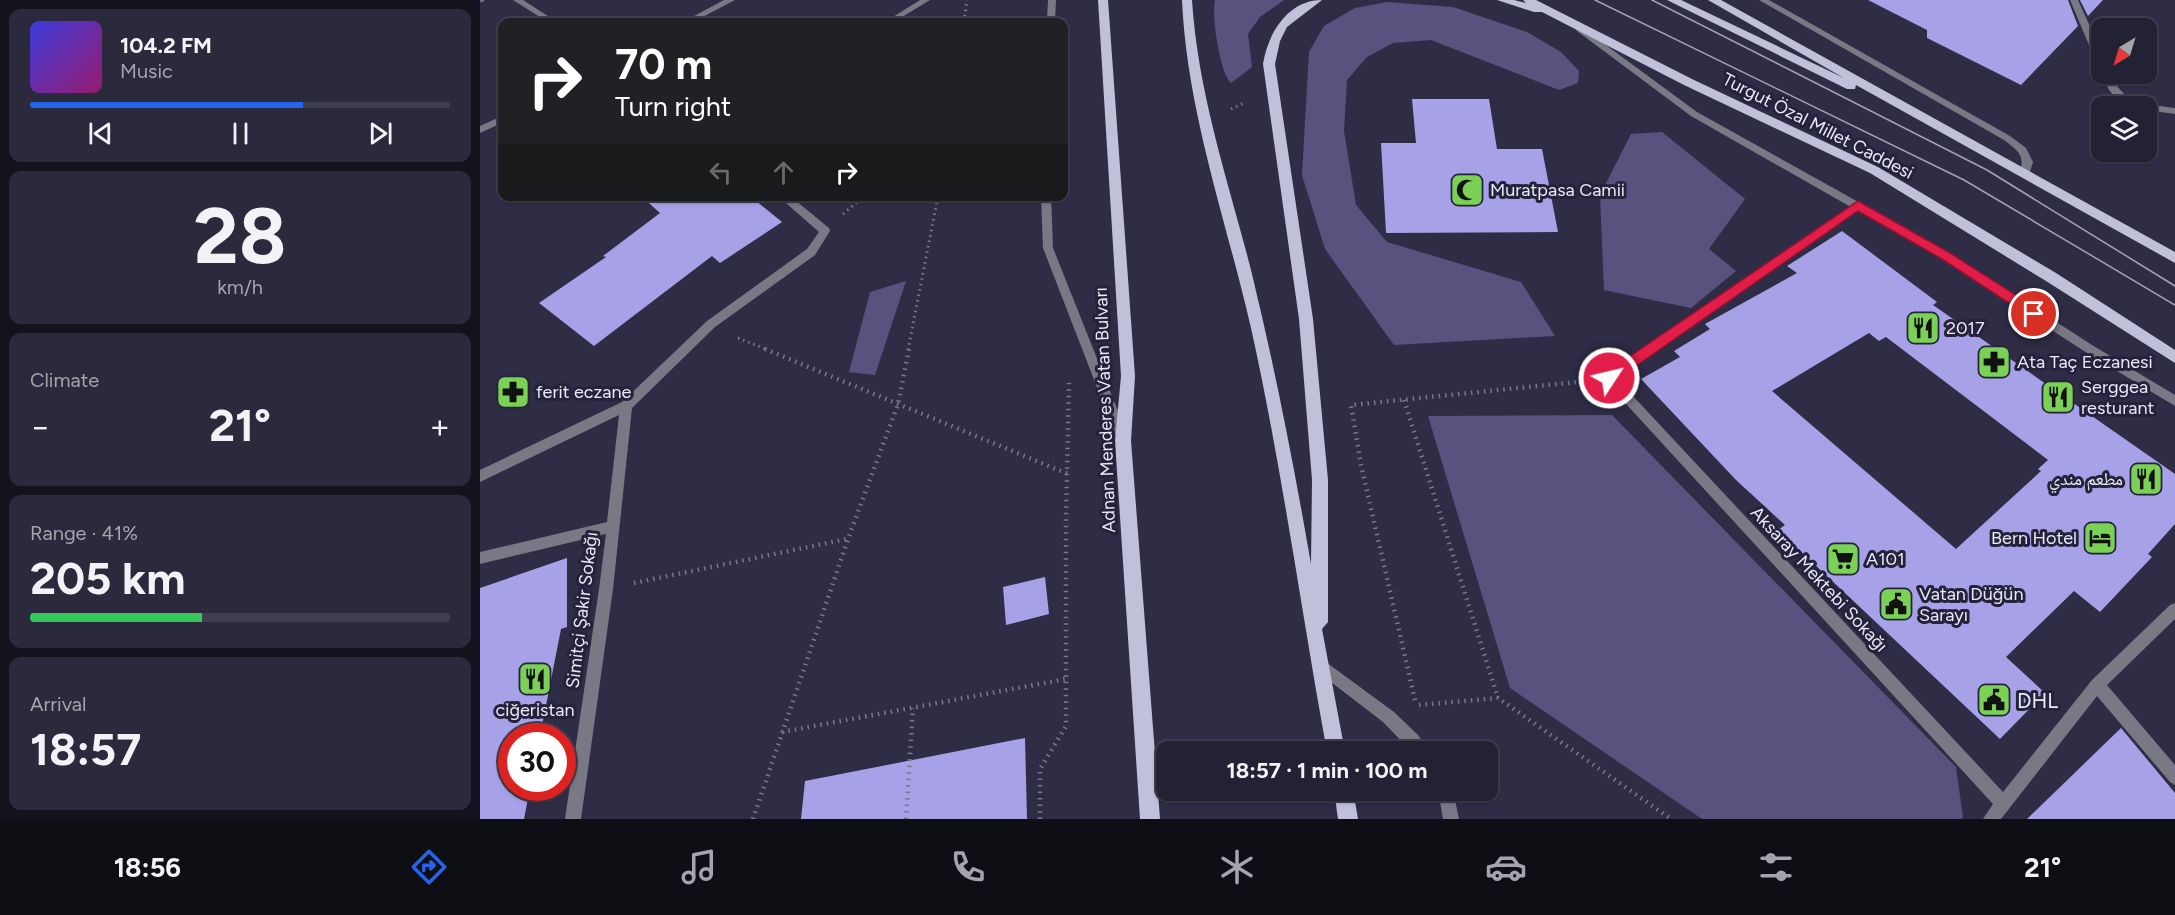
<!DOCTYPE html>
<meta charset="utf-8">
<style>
body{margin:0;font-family:Figtree,"Noto Naskh Arabic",sans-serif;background:#2b2a3c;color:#f1f3f6;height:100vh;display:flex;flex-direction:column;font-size:22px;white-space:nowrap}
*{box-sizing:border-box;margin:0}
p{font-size:20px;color:#a3a4ac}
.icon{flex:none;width:33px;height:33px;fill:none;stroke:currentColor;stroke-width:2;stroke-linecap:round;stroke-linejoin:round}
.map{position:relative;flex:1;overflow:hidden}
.drawer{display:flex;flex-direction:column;gap:9px;padding:9px;background:#13131d;width:480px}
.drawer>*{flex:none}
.top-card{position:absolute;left:18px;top:18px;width:570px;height:183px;border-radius:12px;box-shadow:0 2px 4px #0004,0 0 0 2px #403f4f;background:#202124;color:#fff;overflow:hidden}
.needle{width:39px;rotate:218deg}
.tools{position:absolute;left:1611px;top:18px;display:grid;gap:12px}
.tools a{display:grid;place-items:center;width:66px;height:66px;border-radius:12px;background:#232234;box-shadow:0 2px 4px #0004,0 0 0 2px #403f4f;font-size:30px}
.speed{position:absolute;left:18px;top:723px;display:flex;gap:12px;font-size:30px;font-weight:700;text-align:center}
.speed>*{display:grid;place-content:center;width:78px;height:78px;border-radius:50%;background:#232234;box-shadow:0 2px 4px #0004,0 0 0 2px #403f4f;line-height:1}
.speed .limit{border:9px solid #d22;background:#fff;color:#111}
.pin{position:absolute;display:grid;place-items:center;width:51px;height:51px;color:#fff;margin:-26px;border:3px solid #fff;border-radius:50%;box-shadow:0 2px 6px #0007}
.me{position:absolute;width:66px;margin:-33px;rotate:55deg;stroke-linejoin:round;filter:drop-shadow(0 0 4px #0008)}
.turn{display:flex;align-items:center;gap:21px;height:126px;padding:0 18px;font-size:27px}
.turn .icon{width:78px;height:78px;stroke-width:2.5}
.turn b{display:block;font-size:42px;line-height:51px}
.lanes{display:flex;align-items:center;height:57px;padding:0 18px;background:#0003;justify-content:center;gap:30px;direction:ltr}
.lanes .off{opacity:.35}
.big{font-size:45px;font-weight:700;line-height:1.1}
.drawer .widget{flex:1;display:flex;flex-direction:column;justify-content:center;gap:9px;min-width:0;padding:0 21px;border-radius:12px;background:#2b2a3c}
.drawer .dial{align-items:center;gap:0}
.dial b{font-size:78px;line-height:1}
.song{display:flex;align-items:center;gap:18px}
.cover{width:72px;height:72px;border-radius:9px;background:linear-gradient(135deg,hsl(240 70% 55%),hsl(320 70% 35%))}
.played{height:6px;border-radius:3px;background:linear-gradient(90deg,#2563eb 65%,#403f4f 65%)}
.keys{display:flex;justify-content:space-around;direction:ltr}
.heat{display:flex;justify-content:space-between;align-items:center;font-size:33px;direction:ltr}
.charge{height:9px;border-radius:4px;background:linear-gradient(90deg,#34c759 41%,#403f4f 0)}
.trip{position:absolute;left:676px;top:741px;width:342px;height:60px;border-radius:12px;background:#232234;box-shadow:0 2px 4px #0004,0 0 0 2px #403f4f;font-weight:700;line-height:60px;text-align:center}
.dock{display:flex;height:96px;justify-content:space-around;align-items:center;background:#0e0e15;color:#a3a4ac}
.dock .icon{width:42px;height:42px}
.dock .active{color:#2563eb}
.dock b{font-size:27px;color:#f1f3f6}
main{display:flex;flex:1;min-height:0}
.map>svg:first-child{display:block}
.green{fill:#57537e}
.building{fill:#a7a1e7;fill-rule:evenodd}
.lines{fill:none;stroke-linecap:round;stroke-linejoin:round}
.path-far1{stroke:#79788d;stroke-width:3;stroke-dasharray:1.5 4;stroke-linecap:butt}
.path{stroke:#79788d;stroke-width:4.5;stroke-dasharray:1.5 5;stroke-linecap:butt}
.lane{fill:#797885;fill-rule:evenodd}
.street{fill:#797885;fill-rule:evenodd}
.primary{fill:#c1c0da;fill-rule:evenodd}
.tram{stroke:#a5a3b6;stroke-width:1.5}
.route{fill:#e11d48;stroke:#92132f;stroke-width:1.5}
.labels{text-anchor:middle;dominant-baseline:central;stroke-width:6;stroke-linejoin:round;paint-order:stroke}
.street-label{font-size:18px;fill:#eae9f9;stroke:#25233b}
.poi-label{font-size:18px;fill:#eae9f9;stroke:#25233b;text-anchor:start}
.near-poi-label{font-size:21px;fill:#eae9f9;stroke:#25233b;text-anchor:start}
</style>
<main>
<section class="drawer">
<div class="widget">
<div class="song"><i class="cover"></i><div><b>104.2 FM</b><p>Music</p></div></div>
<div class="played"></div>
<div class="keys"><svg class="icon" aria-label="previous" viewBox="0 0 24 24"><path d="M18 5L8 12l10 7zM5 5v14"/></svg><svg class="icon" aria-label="pause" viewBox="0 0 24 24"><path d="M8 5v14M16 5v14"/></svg><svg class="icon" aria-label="next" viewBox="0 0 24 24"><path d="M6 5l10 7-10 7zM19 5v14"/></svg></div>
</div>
<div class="widget dial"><b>28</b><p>km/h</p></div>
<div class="widget"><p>Climate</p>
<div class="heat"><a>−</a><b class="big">21°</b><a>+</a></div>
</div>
<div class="widget"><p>Range · 41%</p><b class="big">205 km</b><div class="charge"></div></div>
<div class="widget"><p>Arrival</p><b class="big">18:57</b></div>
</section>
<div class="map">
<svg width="1695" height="819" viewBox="0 0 1695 819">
<rect width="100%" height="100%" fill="#2f2d46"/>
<g class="green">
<path d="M735,0H804L780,17L768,34L772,67L751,83C740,74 731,14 735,0Z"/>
<polygon points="907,2 973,7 1047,32 1081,52 1099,71 1098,83 1079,90 951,40 913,43 887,57 867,80 864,131 876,205 907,242 1041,282 1075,336 914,345 845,249 822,175 829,52 844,26 875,8"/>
<polygon points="1182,132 1265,199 1229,249 1256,271 1211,308 1124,290 1120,195 1151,134"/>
<polygon points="426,281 395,375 369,372 390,292"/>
<polygon points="1132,415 1476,767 1483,817 1481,819 1222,819 1030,688 948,416"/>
</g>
<g class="building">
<polygon points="1388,0 1588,0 1598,26 1541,85 1447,38 1447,30"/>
<polygon points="1600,0 1623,0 1608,16"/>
<polygon points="932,99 1009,99 1017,149 1062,149 1078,232 906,233 901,143 936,143"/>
<polygon points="161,196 270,196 302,222 240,263 232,256 114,346 59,303 126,257 123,256 180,213"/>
<path d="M1362,231L1457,302L1453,305L1695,474V524L1668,554L1672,557L1620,612L1594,591L1526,657L1565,693L1520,739L1298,530L1305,525L1256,480L1161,379L1200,357L1194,351L1230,329L1225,324L1317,273L1307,266ZM1389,333L1399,341L1406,337L1568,460L1558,469L1561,471L1476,549L1292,391Z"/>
<polygon points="87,558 87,627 81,629 60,736 32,736 32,788 50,788 44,819 0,819 0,588"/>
<polygon points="565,577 569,614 526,625 523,587"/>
<polygon points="1641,728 1695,793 1695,819 1547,819"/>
<polygon points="545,738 547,819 321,819 325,781"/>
</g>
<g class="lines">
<g class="path-far1">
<polyline points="484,22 487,0"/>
<polyline points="751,109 766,102"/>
<polyline points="363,214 384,196"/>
<polyline points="258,338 288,350"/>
<polyline points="428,350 458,196"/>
</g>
<g class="path">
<polyline points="285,349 588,474"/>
<polyline points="924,400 1018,698"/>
<polyline points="154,583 367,539"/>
<polyline points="935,700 881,465 871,405 1107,381"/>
<polyline points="939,705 1018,698 1191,819"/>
<polyline points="302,732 586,679"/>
<polyline points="273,819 368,539 418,404 429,349"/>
<polyline points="426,819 433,708"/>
<polyline points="560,819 560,769 586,726 586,520 589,383"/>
</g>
<g class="lane">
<polygon points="568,0 576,0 575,22 567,22"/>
<path d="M1279,0H1289L1530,136L1546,148L1553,162L1549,175H1541L1540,173C1545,154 1538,151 1524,140Z"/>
<polygon points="1100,26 1217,112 1470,253 1612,345 1695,395 1695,406 1604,351 1462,259 1211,116 1097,31 1096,29"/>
<polygon points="561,196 571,196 573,248 649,439 647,443 643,444 639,443 637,439 563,248"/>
<polygon points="839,657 914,712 938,735 949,752 932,752 903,722 834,669 832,664 834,659"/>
<polygon points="958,790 973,790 979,819 963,819"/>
</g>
<g class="street">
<polygon points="0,0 5,0 1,3"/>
<polygon points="33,0 43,0 77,22 68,22"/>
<polygon points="244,0 255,0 213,22 203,22"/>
<polygon points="440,0 450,0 414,22 405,22"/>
<polygon points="1590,0 1598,0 1622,53 1622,67 1617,64"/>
<path d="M1622,74H1630C1646,106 1662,103 1695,108V114L1666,110V106C1641,106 1630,98 1622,74Z"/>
<polygon points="22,116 22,123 0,133 0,126"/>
<polygon points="298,196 310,196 349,228 350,231 335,255 235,327 152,408 133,589 101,819 85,819 119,589 126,534 0,564 0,552 127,522 139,415 0,482 0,470 142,402 227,321 327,249 339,232"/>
<polygon points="1378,201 1382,202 1383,205 1382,208 1137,379 1523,792 1612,680 1690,605 1695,603 1695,619 1627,685 1695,765 1695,785 1690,782 1617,696 1521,819 1503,819 1513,804 1125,381 1123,378 1125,375"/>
</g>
<g class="primary">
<polygon points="618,0 628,0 655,376 651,441 680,819 660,819 635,441 641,376"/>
<path d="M702,0H712C718,94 748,180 771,270C795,368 814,466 831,564L832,480L819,319L783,64C788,33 808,0 842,0L807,27L800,41L795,64L833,319L848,480V622L842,629L865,752H847C821,610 802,468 771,328C746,219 707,112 702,0Z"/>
<polygon points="1017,0 1034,0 1046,3 1043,0 1056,0 1212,79 1398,167 1576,273 1695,350 1695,363 1566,281 1390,173 1204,85 1062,12 1054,12"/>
<polygon points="1187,0 1201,0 1364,78 1228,0 1241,0 1695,252 1695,263 1376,85 1375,89 1367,89"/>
<polygon points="854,790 873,790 878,819 858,819"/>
</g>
<g class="tram">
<polyline points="1115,0 1484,180 1695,305"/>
<polyline points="1172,0 1507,170 1695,286"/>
</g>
</g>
<polygon class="route" points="1378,201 1470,253 1559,310 1561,314 1559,317 1550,317 1462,259 1378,211 1133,382 1124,382 1122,378 1124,374"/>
<defs>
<g id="mosque-square" transform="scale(1.725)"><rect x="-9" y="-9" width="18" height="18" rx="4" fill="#7bd156" stroke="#25233b"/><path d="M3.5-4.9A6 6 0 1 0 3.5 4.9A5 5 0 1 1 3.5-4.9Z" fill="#111"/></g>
<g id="restaurant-square" transform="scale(1.725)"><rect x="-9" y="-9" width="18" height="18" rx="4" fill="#7bd156" stroke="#25233b"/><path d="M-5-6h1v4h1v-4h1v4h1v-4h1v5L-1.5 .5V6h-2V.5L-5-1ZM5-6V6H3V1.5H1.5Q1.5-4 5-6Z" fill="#111"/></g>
<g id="pharmacy-square" transform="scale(1.725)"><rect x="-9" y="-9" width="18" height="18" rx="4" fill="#7bd156" stroke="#25233b"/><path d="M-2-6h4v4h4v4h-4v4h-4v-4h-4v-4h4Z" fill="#111"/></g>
<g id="hotel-square" transform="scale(1.725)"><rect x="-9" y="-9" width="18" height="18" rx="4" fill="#7bd156" stroke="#25233b"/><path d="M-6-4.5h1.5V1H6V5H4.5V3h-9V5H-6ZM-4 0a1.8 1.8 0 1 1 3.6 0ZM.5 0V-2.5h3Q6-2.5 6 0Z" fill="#111"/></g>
<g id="supermarket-square" transform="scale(1.725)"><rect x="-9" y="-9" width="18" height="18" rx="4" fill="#7bd156" stroke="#25233b"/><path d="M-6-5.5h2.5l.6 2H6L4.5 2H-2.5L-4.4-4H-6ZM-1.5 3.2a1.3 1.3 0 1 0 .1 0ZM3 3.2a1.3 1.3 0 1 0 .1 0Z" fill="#111"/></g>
<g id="civic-square" transform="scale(1.725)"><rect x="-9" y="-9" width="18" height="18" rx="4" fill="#7bd156" stroke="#25233b"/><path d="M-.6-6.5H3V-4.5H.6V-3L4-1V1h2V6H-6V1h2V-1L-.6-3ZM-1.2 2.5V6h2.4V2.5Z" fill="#111"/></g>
</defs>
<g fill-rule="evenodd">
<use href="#mosque-square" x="987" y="190"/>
<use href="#restaurant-square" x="1443" y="328"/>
<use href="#pharmacy-square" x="1514" y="362"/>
<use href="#pharmacy-square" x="33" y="392"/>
<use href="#restaurant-square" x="1578" y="397"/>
<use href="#restaurant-square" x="1666" y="479"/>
<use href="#hotel-square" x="1620" y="538"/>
<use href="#supermarket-square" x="1363" y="559"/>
<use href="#civic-square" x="1416" y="604"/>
<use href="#restaurant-square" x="55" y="679"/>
<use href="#civic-square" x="1514" y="700"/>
</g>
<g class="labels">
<g class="street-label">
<text transform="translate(1338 126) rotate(27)">Turgut Özal Millet Caddesi</text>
<text transform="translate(625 410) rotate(-92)">Adnan Menderes Vatan Bulvarı</text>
<text transform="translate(1339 579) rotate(47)">Aksaray Mektebi Sokağı</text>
<text transform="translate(102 610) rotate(-83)">Simitçi Şakir Sokağı</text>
</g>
<g class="poi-label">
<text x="1010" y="190">Muratpasa Camii</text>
<text x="1466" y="328">2017</text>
<text x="1537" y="362">Ata Taç Eczanesi</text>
<text x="1601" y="387">Serggea<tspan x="1601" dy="21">resturant</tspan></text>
<text x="56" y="392">ferit eczane</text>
<text x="1643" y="479" text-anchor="end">مطعم مندي</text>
<text x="1597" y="538" text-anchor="end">Bern Hotel</text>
<text x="1386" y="559">A101</text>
<text x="1439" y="594">Vatan Düğün<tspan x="1439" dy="21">Sarayı</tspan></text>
<text x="55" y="710" text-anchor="middle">ciğeristan</text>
</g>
<g class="near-poi-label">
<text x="1537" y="700">DHL</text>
</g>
</g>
</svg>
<div class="tools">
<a><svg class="needle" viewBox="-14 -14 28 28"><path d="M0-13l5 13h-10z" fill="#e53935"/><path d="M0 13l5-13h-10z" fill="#a3a4ac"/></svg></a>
<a><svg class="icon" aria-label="layers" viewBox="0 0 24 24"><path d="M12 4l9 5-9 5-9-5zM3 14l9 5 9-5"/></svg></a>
</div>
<div class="speed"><div class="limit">30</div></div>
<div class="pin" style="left:1554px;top:314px;background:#d93025"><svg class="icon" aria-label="arrive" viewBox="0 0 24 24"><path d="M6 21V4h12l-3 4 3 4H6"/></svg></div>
<svg class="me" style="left:1129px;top:378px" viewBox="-20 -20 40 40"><circle r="17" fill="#e11d48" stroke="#fff" stroke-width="3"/><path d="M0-11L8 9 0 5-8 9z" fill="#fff"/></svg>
<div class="trip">18:57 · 1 min · 100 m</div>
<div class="top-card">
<div class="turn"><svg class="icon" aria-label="right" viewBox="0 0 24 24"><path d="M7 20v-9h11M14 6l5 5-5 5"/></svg><div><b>70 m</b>Turn right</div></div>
<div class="lanes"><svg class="icon off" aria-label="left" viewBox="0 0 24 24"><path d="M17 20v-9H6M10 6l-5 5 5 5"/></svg><svg class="icon off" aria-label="ahead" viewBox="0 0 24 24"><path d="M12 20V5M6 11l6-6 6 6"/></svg><svg class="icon" aria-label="right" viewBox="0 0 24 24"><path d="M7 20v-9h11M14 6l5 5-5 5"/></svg></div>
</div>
</div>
</main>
<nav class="dock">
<b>18:56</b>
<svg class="icon active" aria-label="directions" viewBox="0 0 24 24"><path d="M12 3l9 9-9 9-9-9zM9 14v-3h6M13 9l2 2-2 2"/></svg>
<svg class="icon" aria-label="music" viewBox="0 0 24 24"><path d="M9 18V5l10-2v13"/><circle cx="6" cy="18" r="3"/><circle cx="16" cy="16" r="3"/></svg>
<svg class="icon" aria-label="phone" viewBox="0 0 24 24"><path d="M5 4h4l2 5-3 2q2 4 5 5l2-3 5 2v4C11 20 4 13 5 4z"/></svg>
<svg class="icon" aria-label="climate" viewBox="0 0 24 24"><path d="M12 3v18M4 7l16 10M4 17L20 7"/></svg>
<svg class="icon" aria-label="car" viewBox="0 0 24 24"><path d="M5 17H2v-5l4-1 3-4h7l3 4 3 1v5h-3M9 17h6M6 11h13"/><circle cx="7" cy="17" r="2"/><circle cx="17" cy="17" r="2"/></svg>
<svg class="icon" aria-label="filters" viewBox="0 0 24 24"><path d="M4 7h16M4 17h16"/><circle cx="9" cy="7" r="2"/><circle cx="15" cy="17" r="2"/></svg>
<b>21°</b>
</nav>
